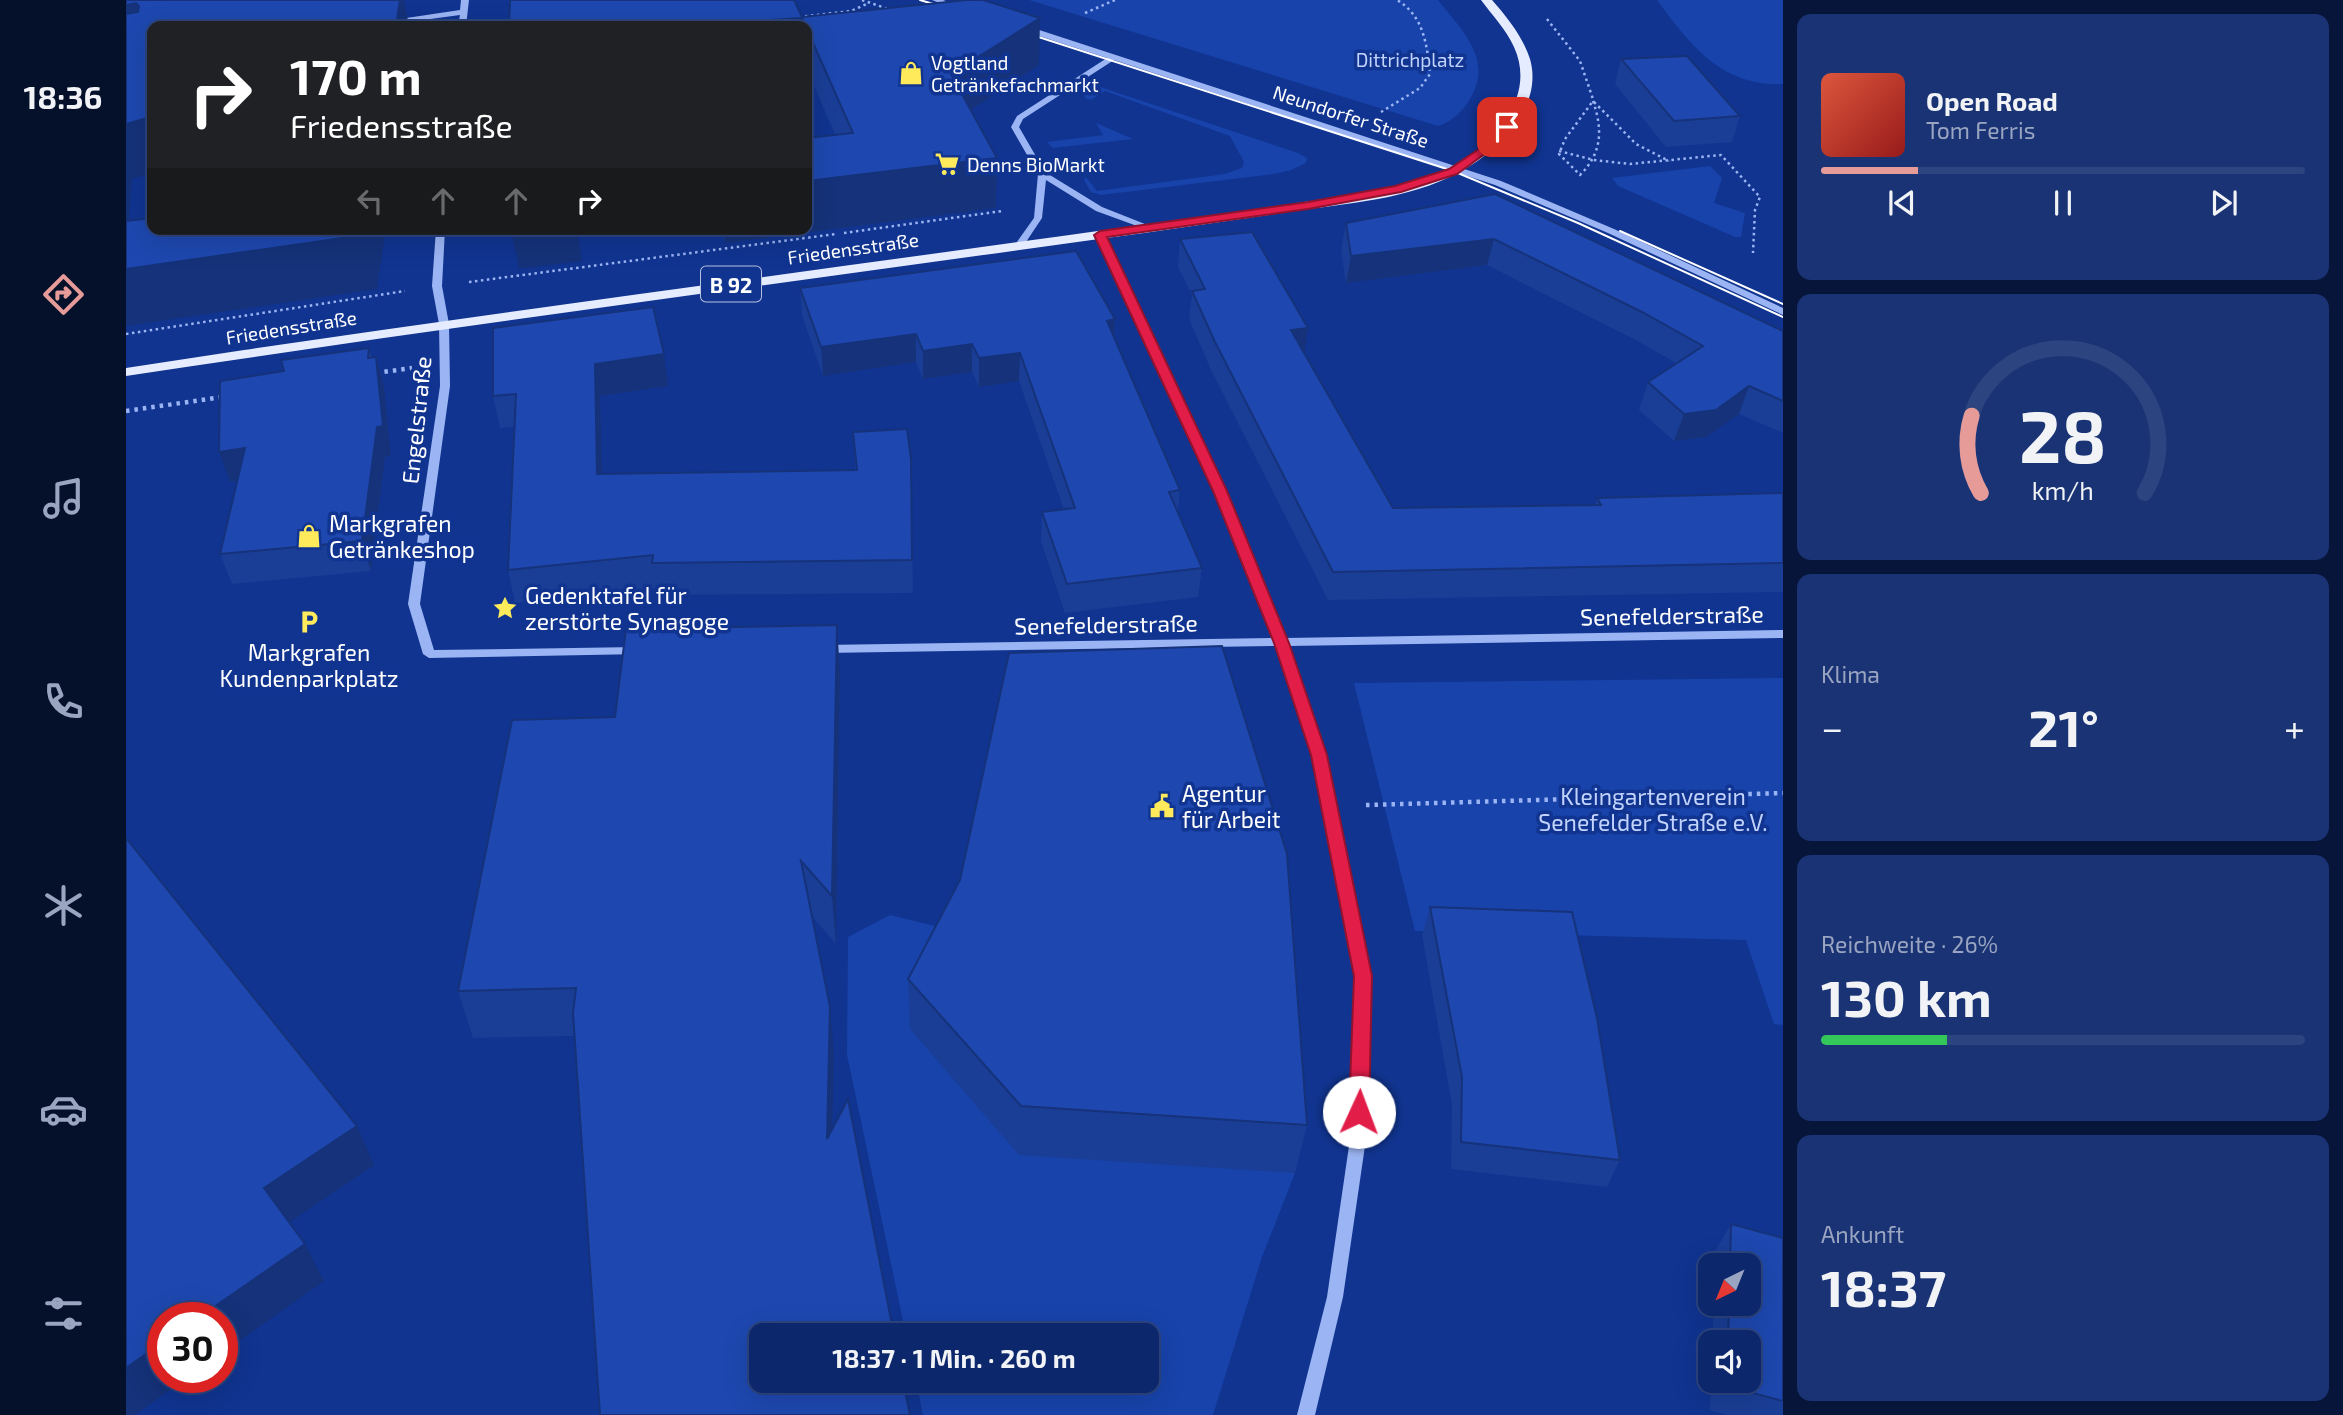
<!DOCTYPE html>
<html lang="de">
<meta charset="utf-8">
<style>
body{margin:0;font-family:"Exo 2",sans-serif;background:#1a3374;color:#f1f3f6;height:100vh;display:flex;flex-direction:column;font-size:26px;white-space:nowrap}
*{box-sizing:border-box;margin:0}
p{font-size:23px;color:#9aa5c2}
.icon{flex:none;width:38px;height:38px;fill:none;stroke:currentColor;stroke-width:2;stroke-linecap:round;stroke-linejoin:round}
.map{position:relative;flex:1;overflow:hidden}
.side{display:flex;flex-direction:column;gap:14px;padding:14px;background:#07153b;width:560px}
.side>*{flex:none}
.top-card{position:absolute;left:21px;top:21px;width:665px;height:214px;border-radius:14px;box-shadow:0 7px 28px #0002,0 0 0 2px #2c447f;background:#202124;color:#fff;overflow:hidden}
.needle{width:46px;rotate:223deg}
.buttons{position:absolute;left:1572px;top:1253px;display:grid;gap:14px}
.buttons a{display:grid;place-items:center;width:63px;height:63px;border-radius:14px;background:#0c276c;box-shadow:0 7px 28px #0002,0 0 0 2px #2c447f;font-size:35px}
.speed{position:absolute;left:21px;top:1302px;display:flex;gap:14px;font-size:35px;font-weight:700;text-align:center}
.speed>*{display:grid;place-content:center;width:91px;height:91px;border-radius:50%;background:#0c276c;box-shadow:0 7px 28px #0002,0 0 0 2px #2c447f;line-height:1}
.speed .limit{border:10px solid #d22;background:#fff;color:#111}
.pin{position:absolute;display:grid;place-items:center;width:60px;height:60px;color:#fff;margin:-30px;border-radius:14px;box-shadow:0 4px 10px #0006}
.me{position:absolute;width:77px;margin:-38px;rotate:2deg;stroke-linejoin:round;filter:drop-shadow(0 0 5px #0008)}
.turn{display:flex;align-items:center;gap:24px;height:147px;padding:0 28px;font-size:32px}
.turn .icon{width:91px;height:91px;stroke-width:2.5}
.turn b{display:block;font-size:49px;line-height:60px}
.lanes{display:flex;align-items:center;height:66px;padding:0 28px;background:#0003;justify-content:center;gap:35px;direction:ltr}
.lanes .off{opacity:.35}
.big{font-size:52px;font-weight:700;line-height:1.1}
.side .card{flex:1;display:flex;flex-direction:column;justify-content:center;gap:10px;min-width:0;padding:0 24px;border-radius:14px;background:#1a3374}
.side .dial{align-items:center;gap:0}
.dial svg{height:182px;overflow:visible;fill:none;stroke:#2c447f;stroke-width:7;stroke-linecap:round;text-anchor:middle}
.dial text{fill:#f1f3f6;stroke:none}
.song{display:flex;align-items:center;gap:21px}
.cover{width:84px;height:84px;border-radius:10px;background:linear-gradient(135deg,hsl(10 70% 55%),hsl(0 70% 35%))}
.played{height:7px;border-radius:4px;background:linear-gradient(90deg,#e69b98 20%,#2c447f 20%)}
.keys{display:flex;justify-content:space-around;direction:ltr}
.heat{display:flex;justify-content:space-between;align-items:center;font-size:38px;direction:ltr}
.charge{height:10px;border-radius:5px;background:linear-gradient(90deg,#34c759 26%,#2c447f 0)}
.trip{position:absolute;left:623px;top:1323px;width:410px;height:70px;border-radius:14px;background:#0c276c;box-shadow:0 7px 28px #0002,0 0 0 2px #2c447f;font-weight:700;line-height:70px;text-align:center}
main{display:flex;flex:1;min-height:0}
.menu{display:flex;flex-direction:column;width:126px;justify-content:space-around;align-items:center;background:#05102b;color:#9aa5c2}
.menu .icon{width:49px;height:49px}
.menu .selected{color:#e69b98}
.menu b{font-size:32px;color:#f1f3f6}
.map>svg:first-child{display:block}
.green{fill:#1843aa}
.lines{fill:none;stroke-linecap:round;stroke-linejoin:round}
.path-far1{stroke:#9bb4f3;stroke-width:2.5;stroke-dasharray:2.5 3.5;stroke-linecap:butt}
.path{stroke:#9bb4f3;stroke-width:4.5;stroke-dasharray:3.5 5;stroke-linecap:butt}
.minor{fill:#9bb4f3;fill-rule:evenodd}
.major{fill:#e6ecff;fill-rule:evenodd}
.tram{stroke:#fff;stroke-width:2}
.wall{fill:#1a3e96}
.shaded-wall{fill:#15327a}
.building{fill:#1e48af;stroke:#15327a;stroke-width:2}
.route{fill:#e11d48;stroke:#92132f;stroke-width:2}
.labels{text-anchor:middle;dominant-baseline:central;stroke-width:7;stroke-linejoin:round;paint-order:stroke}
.far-park-label{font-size:19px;fill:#c2d3fd;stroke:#103490}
.far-poi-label{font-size:19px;fill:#fff;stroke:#103490;text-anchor:start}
.far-street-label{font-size:19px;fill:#fff;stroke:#103490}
.shield{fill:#103490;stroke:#b7c2de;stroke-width:2}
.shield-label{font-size:21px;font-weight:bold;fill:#fff}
.street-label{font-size:23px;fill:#fff;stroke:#103490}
.poi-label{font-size:23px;fill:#fff;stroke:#103490;text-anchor:start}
.park-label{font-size:23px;fill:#c2d3fd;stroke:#103490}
</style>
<main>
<nav class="menu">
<b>18:36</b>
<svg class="icon selected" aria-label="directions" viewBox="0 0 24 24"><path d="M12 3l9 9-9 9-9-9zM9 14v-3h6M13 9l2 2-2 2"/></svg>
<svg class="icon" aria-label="music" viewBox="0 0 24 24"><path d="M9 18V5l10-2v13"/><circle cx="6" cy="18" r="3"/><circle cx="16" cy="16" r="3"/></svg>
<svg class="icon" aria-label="phone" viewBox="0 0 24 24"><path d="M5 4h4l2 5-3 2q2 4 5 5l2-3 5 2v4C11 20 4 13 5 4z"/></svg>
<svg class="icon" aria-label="climate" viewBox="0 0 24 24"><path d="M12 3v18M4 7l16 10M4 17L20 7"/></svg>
<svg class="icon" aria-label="car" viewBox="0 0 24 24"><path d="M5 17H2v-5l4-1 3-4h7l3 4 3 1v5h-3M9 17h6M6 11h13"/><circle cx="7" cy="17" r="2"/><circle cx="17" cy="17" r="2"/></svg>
<svg class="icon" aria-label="filters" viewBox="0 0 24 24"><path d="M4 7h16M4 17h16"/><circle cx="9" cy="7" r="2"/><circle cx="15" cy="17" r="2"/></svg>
</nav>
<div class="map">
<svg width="1657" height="1415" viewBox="0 0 1657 1415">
<rect width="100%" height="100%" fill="#103490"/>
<g class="green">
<path d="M903,0H1312C1336,30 1368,60 1344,99C1337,111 1326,122 1312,126Z"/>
<path d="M1531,0H1657V84C1596,87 1564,45 1531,0Z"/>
<polygon points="971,86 1172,153 1181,158 1180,163 1165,170 1148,174 975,195 965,192 958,180 960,177 971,191 1099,174 1116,168 1118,162 1104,136 979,91 965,100 959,98 959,93"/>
<polygon points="970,123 1007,139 927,148 921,142 977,135"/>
<polygon points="1584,166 1596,178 1588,203 1619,213 1615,237 1609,237 1492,186 1486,178"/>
<polygon points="1657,678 1657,1025 1648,1024 1620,940 1289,931 1228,683"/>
<polygon points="764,915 833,932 1169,1173 1136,1257 1087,1415 797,1415 790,1381 1020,1381 1020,1335 780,1335 721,1055 722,937"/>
</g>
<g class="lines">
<g class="path-far1">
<polyline points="736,0 765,10"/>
<polyline points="959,13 989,0"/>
<polyline points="673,17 725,11 743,3"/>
<polyline points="1421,19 1454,61 1468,102"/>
<path d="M1467,101C1477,130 1476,153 1454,175L1433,154L1439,139Z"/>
<polyline points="1468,102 1510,144 1543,161"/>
<path d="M1255,112L1294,88L1304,74C1301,45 1298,16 1271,0"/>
<polyline points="1433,151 1468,160 1504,164 1595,155 1634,197 1629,210 1627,253"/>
<polyline points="718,233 876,211"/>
<polyline points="343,282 710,234"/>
<polyline points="0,334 279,291"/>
</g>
<g class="path">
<polyline points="250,373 286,368"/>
<polyline points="0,411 96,397"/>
<polyline points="1240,805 1657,793"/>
</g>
<g class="minor">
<polygon points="335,0 343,0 340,26 332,26 334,15 267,24 263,22 267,20 334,10"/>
<polygon points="806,0 817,0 838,8 831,10"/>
<polygon points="895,26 901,26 1375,181 1488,229 1657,308 1657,315 1482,233 1369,185 988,60 897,119 893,127 919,172 976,207 1029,228 1028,230 1022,230 970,211 920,180 916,218 896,248 890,248 888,246 908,218 912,174 885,127 891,116 981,58 895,30"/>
<polygon points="310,229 319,229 316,286 323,324 324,386 294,604 308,650 512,647 518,651 516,654 303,658 297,654 282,604 314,386 313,324 306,286"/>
<polygon points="974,232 979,235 1099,491 1159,638 1657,630 1657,638 1162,646 1199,755 1244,976 1240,1139 1217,1297 1189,1415 1171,1415 1201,1297 1224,1139 1230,976 1187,755 1150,646 698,653 692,649 698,645 1147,638 1089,491 969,235"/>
</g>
<path class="major" d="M1355,0H1366C1381,17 1397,37 1404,59C1417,104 1377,146 1342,167C1292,198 1232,202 1176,210C1108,220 1041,230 973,239C649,284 324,327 0,376V368L118,350C405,308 692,270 979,230C1043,222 1108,213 1172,203C1230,194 1292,191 1343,156C1378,131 1408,91 1388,47C1380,29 1366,15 1355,0Z"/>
<g class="tram">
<polyline points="794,0 824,9"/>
<polyline points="894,31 1327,171 1452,223 1657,317"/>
<polyline points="1494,231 1657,304"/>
</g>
</g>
<g class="wall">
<polygon points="676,17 913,65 845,110 871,158 870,208 599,243 595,229 681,229 709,135 681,69 681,26 383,26"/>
<polygon points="1495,59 1614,116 1606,142 1540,147 1489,84"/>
<polygon points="1369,194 1657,331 1657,433 1613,414 1580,437 1548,441 1513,410 1522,382 1550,363 1508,339 1361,265 1220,283 1215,250 1220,223"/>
<polygon points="1054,239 1182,328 1178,353 1267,508 1469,506 1471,498 1657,493 1657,592 1202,600 1085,370 1063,319 1066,295 1052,267"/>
<polygon points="674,288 989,319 988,337 1054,490 1052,512 1076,568 1072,597 939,613 915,541 916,512 938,510 893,381 853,387 846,372 797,379 790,362 697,376 676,316"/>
<polygon points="367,328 542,386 474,396 476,474 729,470 727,432 785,459 787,593 531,595 530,588 389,603 382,570 388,427 374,428 367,396"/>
<polygon points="243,348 246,357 250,357 258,386 265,456 259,457 245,571 106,584 94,554 111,481 104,482 158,371"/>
<polygon points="714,673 710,944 686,916 708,1054 706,1129 768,1335 448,1036 347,1038 332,991"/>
<polygon points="1304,907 1494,1160 1481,1187 1325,1169 1326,1105 1296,935"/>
<polygon points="782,979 1181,1125 1169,1173 893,1155 784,1029"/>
<polygon points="1605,1224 1657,1238 1657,1415 1601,1415 1584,1410 1585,1381 1622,1381 1622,1342 1586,1342 1588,1304 1622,1304 1622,1265 1589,1265 1589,1251"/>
</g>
<g class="shaded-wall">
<polygon points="274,0 278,0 283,26 270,26"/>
<polygon points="10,3 26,52 0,56 0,5"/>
<polygon points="914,18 913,65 825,123 825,74"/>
<polygon points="26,113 26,173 6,179 0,262 0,124"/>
<polygon points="871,158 870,208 599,243 598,229 681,229 681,181"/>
<polygon points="238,229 260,229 251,289 0,326 0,269"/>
<polygon points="385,229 451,229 456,261 393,269"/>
<polygon points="1368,239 1361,265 1220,283 1225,256"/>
<polygon points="989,319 987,347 981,321"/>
<polygon points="1182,328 1178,356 1165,330"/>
<polygon points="790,334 790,362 697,376 695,347"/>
<polygon points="846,344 846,372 797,379 797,351"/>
<polygon points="894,353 893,381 853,387 853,358"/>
<polygon points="538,354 542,386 474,396 477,507 471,474 469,364"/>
<polygon points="250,357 258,386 265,456 259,457 245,571 236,541"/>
<polygon points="1623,386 1613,414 1580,437 1548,441 1558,414"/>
<polygon points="119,448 129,478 104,482 93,452"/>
<polygon points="711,625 714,673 710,944 706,896"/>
<polygon points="704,1007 708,1054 705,1184 701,1139"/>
<polygon points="231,1126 248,1165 158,1226 138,1188"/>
<polygon points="179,1244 198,1281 96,1353 96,1318 72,1318"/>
<polygon points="37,1342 37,1377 62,1377 9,1415 0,1415 0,1368"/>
</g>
<g class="building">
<polygon points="0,0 274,0 270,26 26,26 26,113 21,118 0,124 0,14 12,12 13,6 10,3 0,5"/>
<polygon points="384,0 668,0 676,17 841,0 857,0 914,18 825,74 871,158 681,181 681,138 727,133 676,18 548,26 383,26"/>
<polygon points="1561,56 1614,116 1548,121 1495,59"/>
<polygon points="1369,194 1657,331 1657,401 1623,386 1590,410 1558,414 1522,382 1577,346 1516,312 1368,239 1225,256 1220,223"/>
<polygon points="26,218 26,229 238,229 237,235 0,269 0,221"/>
<polygon points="1126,232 1182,328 1165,330 1267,508 1475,505 1471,498 1657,493 1657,563 1207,572 1089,342 1066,291 1079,289 1054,239"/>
<polygon points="950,251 989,319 981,321 1054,490 1043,492 1076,568 941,584 916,512 949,508 894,353 853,358 846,344 797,351 790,334 695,347 674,288"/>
<polygon points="527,307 538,354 469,364 471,474 731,470 727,432 781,429 785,459 786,560 526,563 527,555 382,570 390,394 367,396 367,328"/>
<polygon points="243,348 242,358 250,357 257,426 251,427 236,541 94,554 119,448 93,452 94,381 158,371 155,360"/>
<polygon points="711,625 706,896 675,861 704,1007 701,1139 722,1099 768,1335 635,1335 635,1381 777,1381 784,1415 474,1415 447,1013 450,988 332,991 386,720 489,717 500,629"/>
<polygon points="1096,646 1161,854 1181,1125 895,1106 782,979 834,880 883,653"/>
<polygon points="0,838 231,1126 138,1188 179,1244 72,1318 37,1318 37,1342 0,1368"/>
<polygon points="1304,907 1446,912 1471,1018 1494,1160 1335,1142 1336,1077"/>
<polygon points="1605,1224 1657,1238 1657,1401 1601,1386 1602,1381 1622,1381 1622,1342 1602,1342 1603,1304 1622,1304 1622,1265 1604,1265"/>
</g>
<polygon class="route" points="1377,125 1386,127 1360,153 1331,174 1275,192 1182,209 981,237 1101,491 1163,643 1201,755 1246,976 1243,1112 1240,1118 1233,1121 1226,1118 1223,1112 1228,976 1185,755 1148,643 1087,491 968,235 974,231 1182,202 1269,186 1323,169 1353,149"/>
<defs>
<g id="shop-bare" transform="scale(1.89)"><path d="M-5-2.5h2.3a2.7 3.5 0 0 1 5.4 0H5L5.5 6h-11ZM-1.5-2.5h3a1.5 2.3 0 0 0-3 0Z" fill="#ffea5c" stroke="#103490" stroke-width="2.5" paint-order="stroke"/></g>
<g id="supermarket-bare" transform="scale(1.89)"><path d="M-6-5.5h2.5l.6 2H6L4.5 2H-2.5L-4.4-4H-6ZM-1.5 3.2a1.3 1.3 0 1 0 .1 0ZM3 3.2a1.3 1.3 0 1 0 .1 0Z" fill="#ffea5c" stroke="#103490" stroke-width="2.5" paint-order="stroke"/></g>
<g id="sight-bare" transform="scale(1.89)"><path d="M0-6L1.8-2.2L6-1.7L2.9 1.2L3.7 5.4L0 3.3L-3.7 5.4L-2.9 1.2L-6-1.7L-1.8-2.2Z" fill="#ffea5c" stroke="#103490" stroke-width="2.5" paint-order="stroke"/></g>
<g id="parking-bare" transform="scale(1.89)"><path d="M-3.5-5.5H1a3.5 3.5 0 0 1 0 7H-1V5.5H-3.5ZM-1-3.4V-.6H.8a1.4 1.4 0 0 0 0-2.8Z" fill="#ffea5c" stroke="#103490" stroke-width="2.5" paint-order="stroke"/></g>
<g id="civic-bare" transform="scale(1.89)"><path d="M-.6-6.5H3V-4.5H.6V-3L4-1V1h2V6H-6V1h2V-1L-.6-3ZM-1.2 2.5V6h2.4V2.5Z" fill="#ffea5c" stroke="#103490" stroke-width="2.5" paint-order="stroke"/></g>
</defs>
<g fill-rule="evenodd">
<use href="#shop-bare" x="785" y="73"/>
<use href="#supermarket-bare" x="821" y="164"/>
<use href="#shop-bare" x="183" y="536"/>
<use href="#sight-bare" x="379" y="608"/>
<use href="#parking-bare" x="183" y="622"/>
<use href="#civic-bare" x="1036" y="806"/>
</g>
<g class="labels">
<g class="far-park-label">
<text x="1284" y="59">Dittrichplatz</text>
</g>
<g class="far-poi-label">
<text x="805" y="62">Vogtland<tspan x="805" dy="22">Getränkefachmarkt</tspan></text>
<text x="841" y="164">Denns BioMarkt</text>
</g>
<g class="far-street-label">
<text transform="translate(1225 116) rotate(18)">Neundorfer Straße</text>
<text transform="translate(727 248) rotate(-8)">Friedensstraße</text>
<text transform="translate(165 327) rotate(-9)">Friedensstraße</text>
</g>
<rect class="shield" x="575" y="266.5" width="60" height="35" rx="5"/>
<g class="shield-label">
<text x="605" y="284">B 92</text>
</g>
<g class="street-label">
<text transform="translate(290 420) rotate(-84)">Engelstraße</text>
<text transform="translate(1546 615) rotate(-1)">Senefelderstraße</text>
<text transform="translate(980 624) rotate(-1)">Senefelderstraße</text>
</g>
<g class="poi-label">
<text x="203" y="523">Markgrafen<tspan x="203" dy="26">Getränkeshop</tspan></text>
<text x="399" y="595">Gedenktafel für<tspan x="399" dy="26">zerstörte Synagoge</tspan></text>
<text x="183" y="652" text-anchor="middle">Markgrafen<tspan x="183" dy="26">Kundenparkplatz</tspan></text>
<text x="1056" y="793">Agentur<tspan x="1056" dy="26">für Arbeit</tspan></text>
</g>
<g class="park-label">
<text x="1527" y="796">Kleingartenverein<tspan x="1527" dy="26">Senefelder Straße e.V.</tspan></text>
</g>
</g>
</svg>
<div class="buttons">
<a><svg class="needle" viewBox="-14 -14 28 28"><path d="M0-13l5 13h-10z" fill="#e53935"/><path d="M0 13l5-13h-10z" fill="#9aa5c2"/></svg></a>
<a><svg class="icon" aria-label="sound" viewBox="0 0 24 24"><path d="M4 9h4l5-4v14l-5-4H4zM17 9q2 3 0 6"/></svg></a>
</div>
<div class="speed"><div class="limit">30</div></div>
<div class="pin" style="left:1381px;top:127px;background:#d93025"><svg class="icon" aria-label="arrive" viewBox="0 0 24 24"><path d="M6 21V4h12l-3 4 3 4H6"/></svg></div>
<svg class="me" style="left:1233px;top:1112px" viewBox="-20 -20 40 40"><circle r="19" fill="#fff"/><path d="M0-13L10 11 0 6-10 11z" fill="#e11d48"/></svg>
<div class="trip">18:37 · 1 Min. · 260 m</div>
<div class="top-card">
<div class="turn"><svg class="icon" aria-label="right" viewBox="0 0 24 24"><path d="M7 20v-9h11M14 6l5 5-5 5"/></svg><div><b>170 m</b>Friedensstraße</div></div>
<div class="lanes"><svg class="icon off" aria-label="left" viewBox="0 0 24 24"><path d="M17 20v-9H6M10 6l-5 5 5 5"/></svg><svg class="icon off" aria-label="ahead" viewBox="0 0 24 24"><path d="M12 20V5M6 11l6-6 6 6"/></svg><svg class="icon off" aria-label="ahead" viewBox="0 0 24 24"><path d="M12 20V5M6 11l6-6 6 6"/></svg><svg class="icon" aria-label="right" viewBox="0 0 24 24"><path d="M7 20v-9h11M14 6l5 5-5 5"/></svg></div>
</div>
</div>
<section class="side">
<div class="card">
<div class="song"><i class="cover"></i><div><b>Open Road</b><p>Tom Ferris</p></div></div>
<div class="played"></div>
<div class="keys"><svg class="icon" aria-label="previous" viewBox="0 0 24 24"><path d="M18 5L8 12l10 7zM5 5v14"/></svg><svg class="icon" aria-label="pause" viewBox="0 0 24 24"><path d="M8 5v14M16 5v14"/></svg><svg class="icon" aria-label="next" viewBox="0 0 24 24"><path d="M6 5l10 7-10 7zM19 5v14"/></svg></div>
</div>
<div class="card dial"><svg viewBox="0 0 100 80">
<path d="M14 69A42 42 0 1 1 86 69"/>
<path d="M14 69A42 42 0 0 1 10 35" stroke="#e69b98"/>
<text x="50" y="56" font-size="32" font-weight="700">28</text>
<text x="50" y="72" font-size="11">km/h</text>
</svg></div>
<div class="card"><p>Klima</p>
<div class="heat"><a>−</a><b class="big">21°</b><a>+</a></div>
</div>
<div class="card"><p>Reichweite · 26%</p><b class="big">130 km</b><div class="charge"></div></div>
<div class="card"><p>Ankunft</p><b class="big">18:37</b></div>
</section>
</main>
